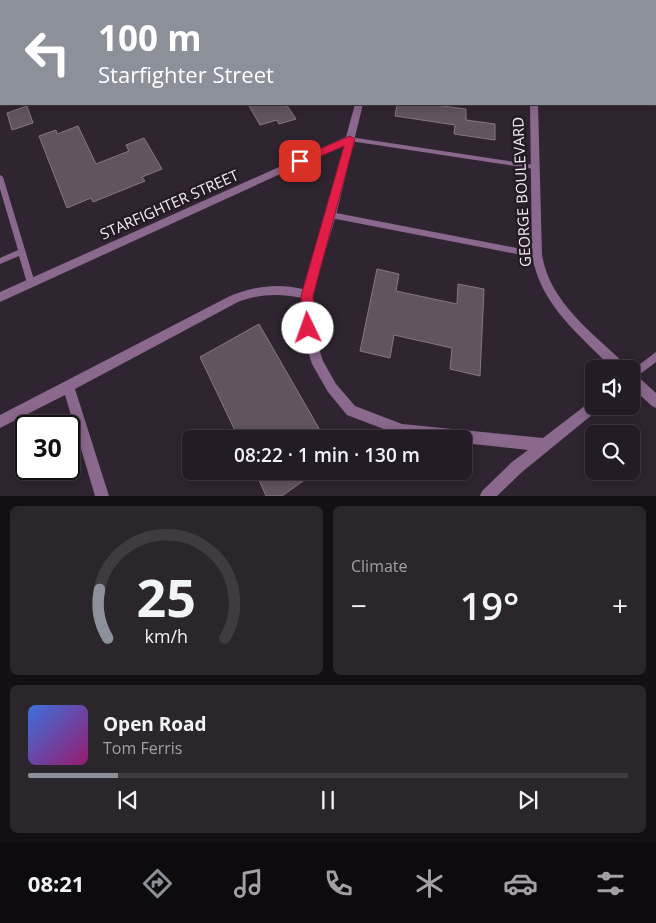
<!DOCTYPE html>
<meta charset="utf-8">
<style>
body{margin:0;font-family:"Open Sans",sans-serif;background:#2b252c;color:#f1f3f6;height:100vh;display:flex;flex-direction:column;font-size:19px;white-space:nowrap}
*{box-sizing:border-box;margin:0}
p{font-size:16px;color:#a3a1a6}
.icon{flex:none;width:28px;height:28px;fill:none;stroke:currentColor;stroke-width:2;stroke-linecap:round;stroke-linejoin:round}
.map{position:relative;height:496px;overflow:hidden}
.side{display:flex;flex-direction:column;gap:10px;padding:10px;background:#130f14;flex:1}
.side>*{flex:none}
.hud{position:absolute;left:0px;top:0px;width:656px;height:105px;box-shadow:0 2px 12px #0003,0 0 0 1px #403a41;background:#8c9099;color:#fff;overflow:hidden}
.controls{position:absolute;left:585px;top:360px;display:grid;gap:10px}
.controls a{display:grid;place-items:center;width:55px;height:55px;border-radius:8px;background:#231c24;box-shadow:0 2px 12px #0003,0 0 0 1px #403a41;font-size:25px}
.speed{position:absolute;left:15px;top:415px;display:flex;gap:10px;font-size:25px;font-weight:700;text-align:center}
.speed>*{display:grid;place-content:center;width:65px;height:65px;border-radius:50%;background:#231c24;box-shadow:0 2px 12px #0003,0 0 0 1px #403a41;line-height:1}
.speed .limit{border:2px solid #111;border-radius:8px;background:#fff;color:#111}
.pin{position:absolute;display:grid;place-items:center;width:42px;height:42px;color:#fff;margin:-21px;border-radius:10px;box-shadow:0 2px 8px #0006}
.me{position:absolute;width:55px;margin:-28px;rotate:357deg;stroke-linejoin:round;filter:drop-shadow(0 0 4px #0008)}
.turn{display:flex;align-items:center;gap:18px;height:105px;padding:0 15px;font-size:22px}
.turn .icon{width:65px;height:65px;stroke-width:2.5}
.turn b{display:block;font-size:35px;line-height:42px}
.big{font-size:38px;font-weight:600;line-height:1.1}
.side .widget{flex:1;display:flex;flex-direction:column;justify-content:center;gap:8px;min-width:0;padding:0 18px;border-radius:8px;background:#2b252c}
.side .dial{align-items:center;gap:0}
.dial svg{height:130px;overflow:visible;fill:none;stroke:#403a41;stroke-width:7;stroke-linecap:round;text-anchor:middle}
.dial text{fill:#f1f3f6;stroke:none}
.song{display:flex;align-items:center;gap:15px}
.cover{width:60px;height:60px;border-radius:8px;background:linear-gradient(135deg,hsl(220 70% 55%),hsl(320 70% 35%))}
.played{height:5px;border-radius:2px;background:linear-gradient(90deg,#8c9099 15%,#403a41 15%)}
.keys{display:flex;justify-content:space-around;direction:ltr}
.heat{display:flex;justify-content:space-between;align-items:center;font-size:28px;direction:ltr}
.side .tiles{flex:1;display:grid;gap:10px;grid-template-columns:1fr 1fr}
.widget:last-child{grid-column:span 2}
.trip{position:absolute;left:182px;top:430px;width:290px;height:50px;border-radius:8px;background:#231c24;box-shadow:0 2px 12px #0003,0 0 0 1px #403a41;font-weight:600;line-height:50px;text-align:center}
.dock{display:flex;height:80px;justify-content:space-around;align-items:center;background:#0e0b0e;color:#a3a1a6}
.dock .icon{width:35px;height:35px}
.dock .active{color:#8c9099}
.dock b{font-size:22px;color:#f1f3f6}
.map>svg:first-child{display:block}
.building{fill:#605460;stroke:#857885}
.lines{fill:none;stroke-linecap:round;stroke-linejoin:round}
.service{fill:#8b688d;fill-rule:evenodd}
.minor{fill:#8b688d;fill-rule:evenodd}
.route{fill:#e11d48;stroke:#92132f}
.labels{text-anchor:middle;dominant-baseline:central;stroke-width:5;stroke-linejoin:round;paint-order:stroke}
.street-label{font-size:15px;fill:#f5eef5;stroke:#251b26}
</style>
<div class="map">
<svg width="656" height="496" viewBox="0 0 656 496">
<rect width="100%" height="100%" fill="#2f2530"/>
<g class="building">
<polygon points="248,104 286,104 296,119 279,124 277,120 260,125"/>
<polygon points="397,104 427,104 466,109 466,120 495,124 495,140 454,134 455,125 395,116"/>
<polygon points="27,106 33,123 12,130 7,113"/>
<polygon points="78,126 96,164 129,151 126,145 144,138 162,169 142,177 145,181 93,202 91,198 67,208 39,136 56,130 57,134"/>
<polygon points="377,269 399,274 396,291 457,304 458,284 484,289 480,376 450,369 452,348 394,335 390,358 360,351"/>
<polygon points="259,324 325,439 239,439 200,357"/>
<polygon points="255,471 317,471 282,496 266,496"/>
</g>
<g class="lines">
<g class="service">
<polygon points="290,0 298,0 297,1 290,1"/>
<polygon points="322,0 337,0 337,1 323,1"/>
<rect x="0" y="28" width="1" height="5"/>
<polygon points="1,68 1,72 0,73 0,69"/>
<polygon points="348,137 350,137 534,165 537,167 534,169 350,141 347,139"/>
<polygon points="0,175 3,177 35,283 34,285 31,286 28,285 27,283 19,256 0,264 0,258 18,250 0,189"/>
<polygon points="331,212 537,252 540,253 541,255 540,257 537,258 331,218 327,215"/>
<polygon points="656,352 656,362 631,381 631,371"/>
</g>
<g class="minor">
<polygon points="240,0 246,0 247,1 241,1"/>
<rect x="440" y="0" width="6" height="1"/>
<rect x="472" y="0" width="6" height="1"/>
<polygon points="614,0 622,0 623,1 615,1"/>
<rect x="0" y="9" width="1" height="4"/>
<rect x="655" y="17" width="1" height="5"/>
<rect x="655" y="74" width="1" height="4"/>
<path d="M355,104H363L336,215L312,295L313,317L316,339L323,361L336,384L355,406L402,424L543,438L590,402L594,400V406H600L598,410L522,472L497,496H480L482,491L512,462L528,450L464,443V439H424L402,436L347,415L328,392L312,364L304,339L301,317L302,298C279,293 259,294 238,302L75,389L109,496H95L65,395L0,428V415L230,296C255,286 277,283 303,289L326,215L344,145L0,302V292L346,137Z"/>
<path d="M530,104H538L542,255C550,303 593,333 626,365L628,369H613C580,335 540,305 532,255Z"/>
<polygon points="631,372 635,374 656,393 656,408 652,406 631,387"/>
</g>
</g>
<polygon class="route" points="350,136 355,139 313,296 315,328 313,332 308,334 304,332 302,328 301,296 344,146 303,164 300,165 295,161 296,159"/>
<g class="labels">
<g class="street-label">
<text transform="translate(521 192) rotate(-93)">GEORGE BOULEVARD</text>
<text transform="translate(169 204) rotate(-24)">STARFIGHTER STREET</text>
</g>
</g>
</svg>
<div class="controls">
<a><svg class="icon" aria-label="sound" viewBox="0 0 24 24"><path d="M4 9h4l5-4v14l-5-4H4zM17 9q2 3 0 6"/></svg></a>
<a><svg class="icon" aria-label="search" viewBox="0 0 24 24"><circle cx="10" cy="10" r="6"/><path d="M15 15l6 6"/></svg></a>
</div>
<div class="speed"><div class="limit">30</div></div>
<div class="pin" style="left:300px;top:161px;background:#d93025"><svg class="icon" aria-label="arrive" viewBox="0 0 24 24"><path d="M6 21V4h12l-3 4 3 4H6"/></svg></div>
<svg class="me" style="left:308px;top:328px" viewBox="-20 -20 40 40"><circle r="19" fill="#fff"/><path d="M0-13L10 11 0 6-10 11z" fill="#e11d48"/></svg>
<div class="trip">08:22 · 1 min · 130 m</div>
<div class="hud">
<div class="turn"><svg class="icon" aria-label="left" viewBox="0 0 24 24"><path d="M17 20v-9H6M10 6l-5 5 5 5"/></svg><div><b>100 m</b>Starfighter Street</div></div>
</div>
</div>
<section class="side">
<div class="tiles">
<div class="widget dial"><svg viewBox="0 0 100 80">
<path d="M14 69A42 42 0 1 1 86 69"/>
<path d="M14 69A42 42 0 0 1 9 39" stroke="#8c9099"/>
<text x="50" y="56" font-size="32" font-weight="700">25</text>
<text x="50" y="72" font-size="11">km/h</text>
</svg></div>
<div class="widget"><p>Climate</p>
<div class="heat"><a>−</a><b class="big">19°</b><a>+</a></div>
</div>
<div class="widget">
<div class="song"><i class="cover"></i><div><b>Open Road</b><p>Tom Ferris</p></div></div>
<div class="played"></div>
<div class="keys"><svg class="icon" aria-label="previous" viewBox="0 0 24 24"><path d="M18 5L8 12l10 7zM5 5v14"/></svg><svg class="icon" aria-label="pause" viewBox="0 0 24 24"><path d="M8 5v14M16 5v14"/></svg><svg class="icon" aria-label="next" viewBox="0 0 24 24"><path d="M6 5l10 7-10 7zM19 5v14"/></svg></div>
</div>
</div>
</section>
<nav class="dock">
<b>08:21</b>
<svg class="icon active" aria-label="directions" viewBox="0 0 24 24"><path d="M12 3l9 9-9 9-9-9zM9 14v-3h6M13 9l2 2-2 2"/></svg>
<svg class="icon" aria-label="music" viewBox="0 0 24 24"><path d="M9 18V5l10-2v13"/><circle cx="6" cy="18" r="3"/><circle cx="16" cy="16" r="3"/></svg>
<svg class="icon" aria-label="phone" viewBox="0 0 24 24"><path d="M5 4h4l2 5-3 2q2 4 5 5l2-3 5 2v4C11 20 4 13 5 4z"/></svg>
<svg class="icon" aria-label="climate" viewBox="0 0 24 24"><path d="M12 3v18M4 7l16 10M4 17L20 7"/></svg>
<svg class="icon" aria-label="car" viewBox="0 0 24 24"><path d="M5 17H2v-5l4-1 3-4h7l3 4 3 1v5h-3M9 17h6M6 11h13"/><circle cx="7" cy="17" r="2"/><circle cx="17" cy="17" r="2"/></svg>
<svg class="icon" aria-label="filters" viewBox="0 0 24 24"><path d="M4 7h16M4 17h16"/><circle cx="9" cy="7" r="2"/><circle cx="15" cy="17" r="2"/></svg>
</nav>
